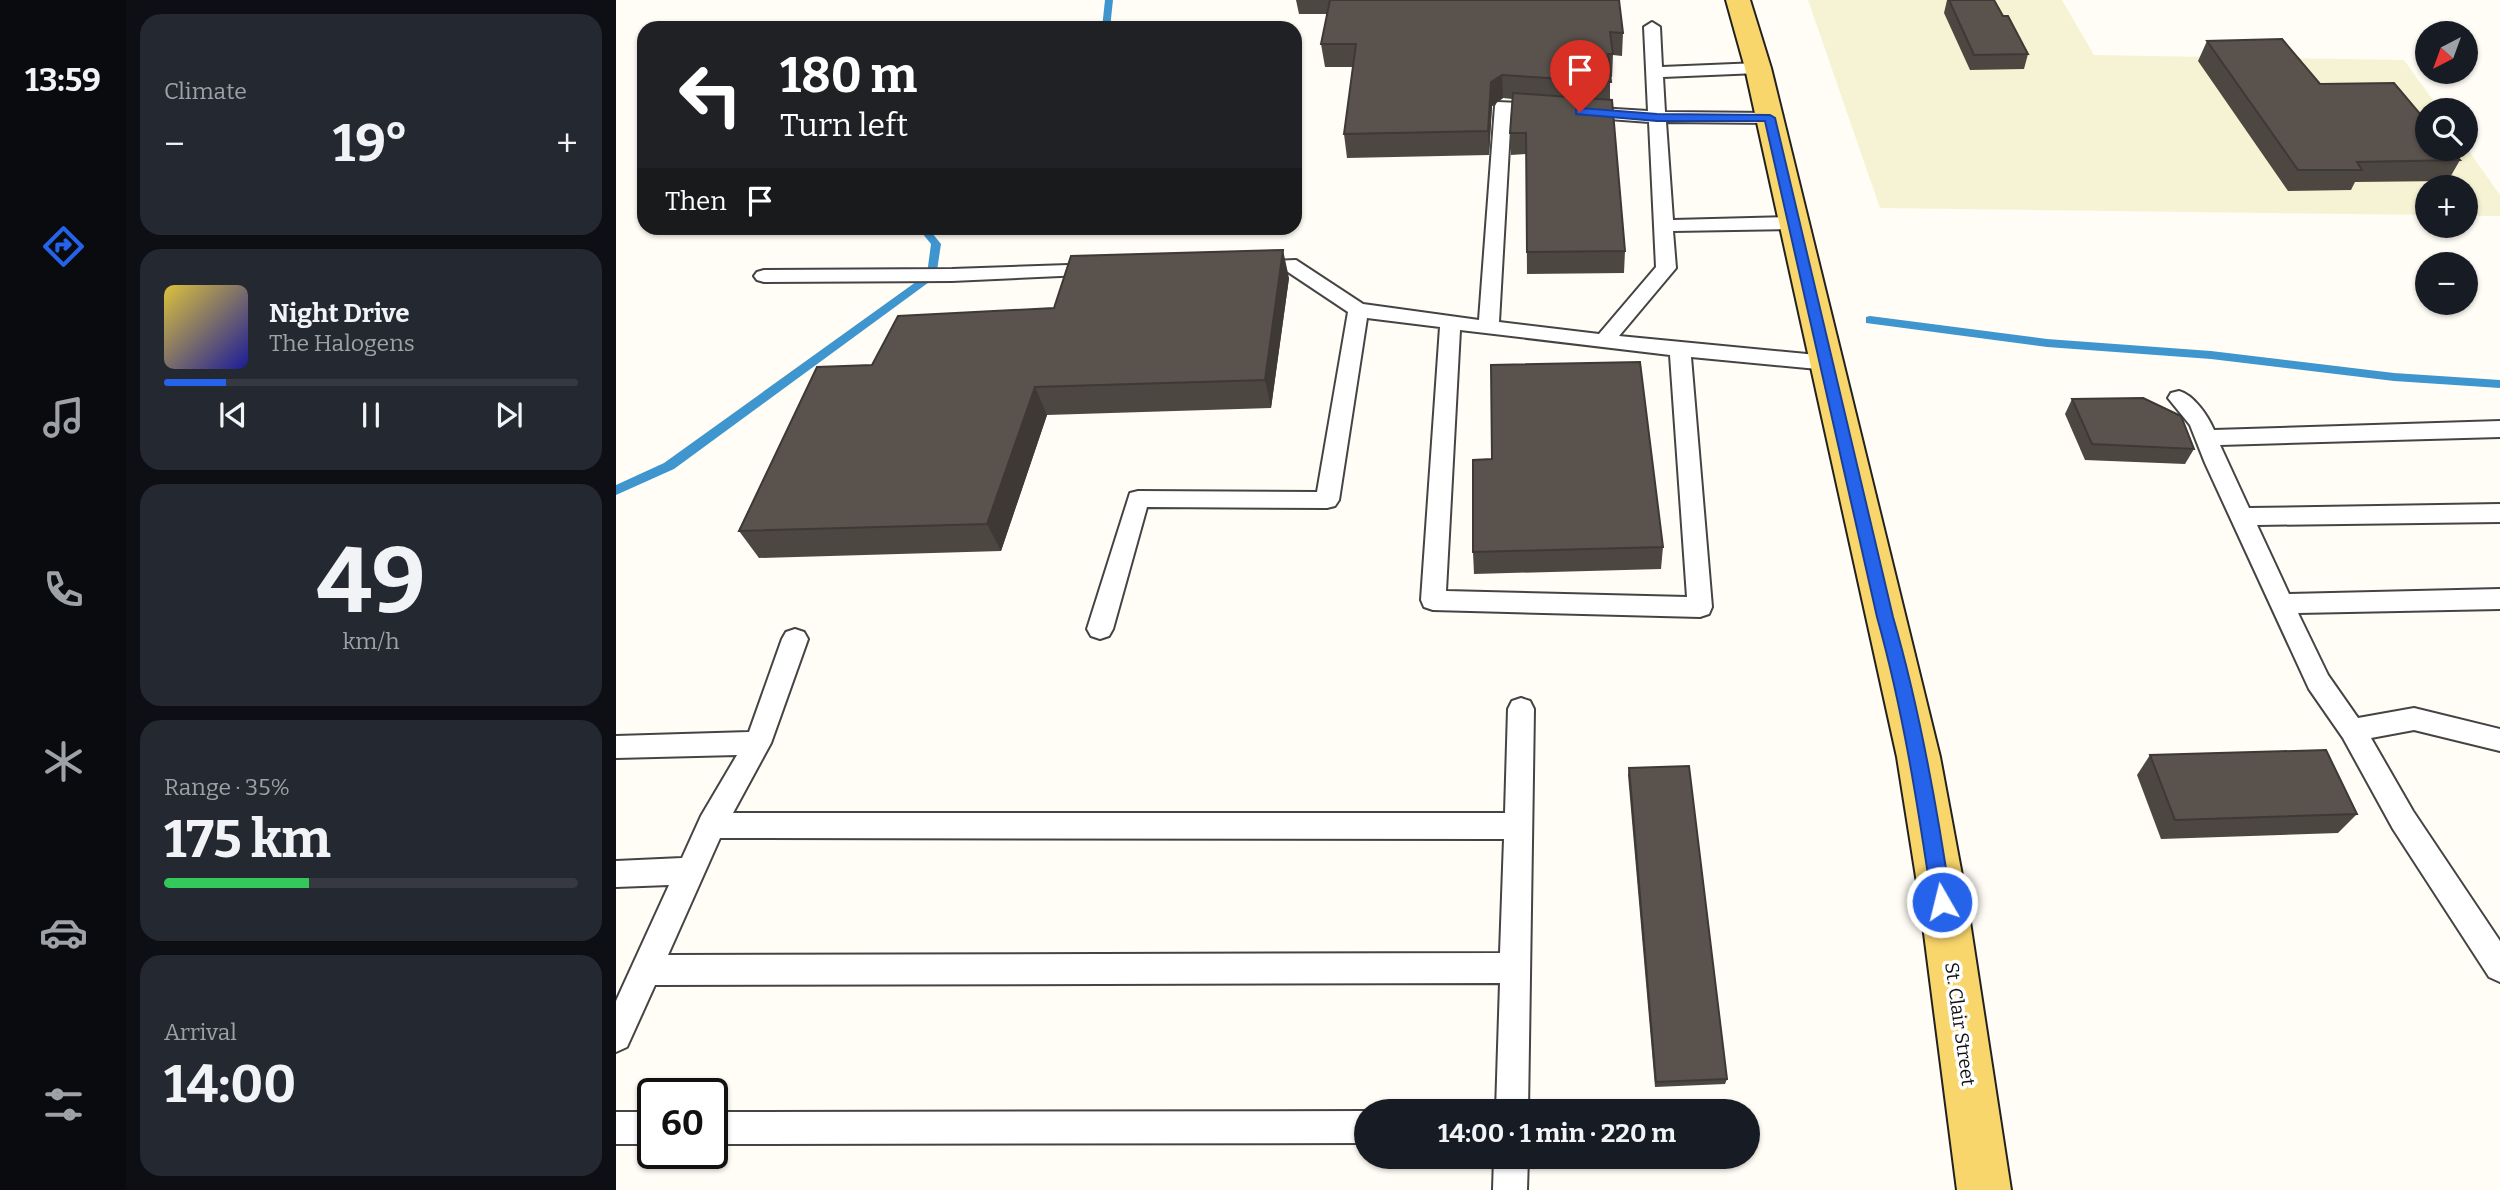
<!DOCTYPE html>
<meta charset="utf-8">
<style>
body{margin:0;font-family:Bitter,serif;background:#242831;color:#f1f3f6;height:100vh;display:flex;flex-direction:column;font-size:26px;white-space:nowrap}
*{box-sizing:border-box;margin:0}
p{font-size:23px;color:#9ea1a6}
.icon{flex:none;width:38px;height:38px;fill:none;stroke:currentColor;stroke-width:2;stroke-linecap:round;stroke-linejoin:round}
.map{position:relative;flex:1;overflow:hidden}
.panel{display:flex;flex-direction:column;gap:14px;padding:14px;background:#0d0f14;width:490px}
.panel>*{flex:none}
.banner{position:absolute;left:21px;top:21px;width:665px;height:214px;border-radius:21px;box-shadow:0 2px 5px #0004;background:#202124;color:#fff;overflow:hidden}
.needle{width:46px;rotate:221deg}
.tools{position:absolute;left:1799px;top:21px;display:grid;gap:14px}
.tools a{display:grid;place-items:center;width:63px;height:63px;border-radius:50%;background:#171b24;box-shadow:0 2px 5px #0004;font-size:35px}
.speed{position:absolute;left:21px;top:1078px;display:flex;gap:14px;font-size:35px;font-weight:700;text-align:center}
.speed>*{display:grid;place-content:center;width:91px;height:91px;border-radius:50%;background:#171b24;box-shadow:0 2px 5px #0004;line-height:1}
.speed .limit{border:4px solid #111;border-radius:10px;background:#fff;color:#111}
.pin{position:absolute;display:grid;place-items:center;width:60px;height:60px;color:#fff;margin:-72px -30px;border-radius:50% 50% 50% 0;rotate:-45deg;box-shadow:0 0 7px #0007}
.pin .icon{rotate:45deg}
.me{position:absolute;width:77px;margin:-38px;rotate:352deg;stroke-linejoin:round;filter:drop-shadow(0 0 5px #0008)}
.turn{display:flex;align-items:center;gap:24px;height:147px;padding:0 28px;font-size:32px}
.turn .icon{width:91px;height:91px;stroke-width:2.5}
.turn b{display:block;font-size:49px;line-height:60px}
.then{display:flex;align-items:center;height:66px;padding:0 28px;background:#0003;gap:14px;font-size:26px}
.big{font-size:52px;font-weight:700;line-height:1.1}
.panel .widget{flex:1;display:flex;flex-direction:column;justify-content:center;gap:10px;min-width:0;padding:0 24px;border-radius:21px;background:#242831}
.panel .dial{align-items:center;gap:0}
.dial b{font-size:91px;line-height:1}
.song{display:flex;align-items:center;gap:21px}
.cover{width:84px;height:84px;border-radius:10px;background:linear-gradient(135deg,hsl(50 70% 55%),hsl(240 70% 35%))}
.played{height:7px;border-radius:4px;background:linear-gradient(90deg,#2563eb 15%,#363941 15%)}
.keys{display:flex;justify-content:space-around;direction:ltr}
.heat{display:flex;justify-content:space-between;align-items:center;font-size:38px;direction:ltr}
.charge{height:10px;border-radius:5px;background:linear-gradient(90deg,#34c759 35%,#363941 0)}
.trip{position:absolute;left:738px;top:1099px;width:406px;height:70px;border-radius:35px;background:#171b24;box-shadow:0 2px 5px #0004;font-weight:700;line-height:70px;text-align:center}
main{display:flex;flex:1;min-height:0}
.dock{display:flex;flex-direction:column;width:126px;justify-content:space-around;align-items:center;background:#090b0e;color:#9ea1a6}
.dock .icon{width:49px;height:49px}
.dock .selected{color:#2563eb}
.dock b{font-size:32px;color:#f1f3f6}
.map>svg:first-child{display:block}
.farmland{fill:#f6f3d4}
.lines{fill:none;stroke-linecap:round;stroke-linejoin:round}
.stream{fill:#3f96cf;fill-rule:evenodd}
.lane-casing{stroke:#444;stroke-width:4}
.primary-casing{stroke:#222;stroke-width:4}
.lane{fill:#fff;fill-rule:evenodd}
.primary{fill:#f9d66b;fill-rule:evenodd}
.wall{fill:#4d4742}
.shaded-wall{fill:#3f3936}
.building{fill:#5a524d;stroke:#3f3936;stroke-width:2}
.route{fill:#2563eb;stroke:#184099;stroke-width:2}
.labels{text-anchor:middle;dominant-baseline:central;stroke-width:7;stroke-linejoin:round;paint-order:stroke}
.street-label{font-size:19px;fill:#111;stroke:#fff}
</style>
<main>
<nav class="dock">
<b>13:59</b>
<svg class="icon selected" aria-label="directions" viewBox="0 0 24 24"><path d="M12 3l9 9-9 9-9-9zM9 14v-3h6M13 9l2 2-2 2"/></svg>
<svg class="icon" aria-label="music" viewBox="0 0 24 24"><path d="M9 18V5l10-2v13"/><circle cx="6" cy="18" r="3"/><circle cx="16" cy="16" r="3"/></svg>
<svg class="icon" aria-label="phone" viewBox="0 0 24 24"><path d="M5 4h4l2 5-3 2q2 4 5 5l2-3 5 2v4C11 20 4 13 5 4z"/></svg>
<svg class="icon" aria-label="climate" viewBox="0 0 24 24"><path d="M12 3v18M4 7l16 10M4 17L20 7"/></svg>
<svg class="icon" aria-label="car" viewBox="0 0 24 24"><path d="M5 17H2v-5l4-1 3-4h7l3 4 3 1v5h-3M9 17h6M6 11h13"/><circle cx="7" cy="17" r="2"/><circle cx="17" cy="17" r="2"/></svg>
<svg class="icon" aria-label="filters" viewBox="0 0 24 24"><path d="M4 7h16M4 17h16"/><circle cx="9" cy="7" r="2"/><circle cx="15" cy="17" r="2"/></svg>
</nav>
<section class="panel">
<div class="widget"><p>Climate</p>
<div class="heat"><a>−</a><b class="big">19°</b><a>+</a></div>
</div>
<div class="widget">
<div class="song"><i class="cover"></i><div><b>Night Drive</b><p>The Halogens</p></div></div>
<div class="played"></div>
<div class="keys"><svg class="icon" aria-label="previous" viewBox="0 0 24 24"><path d="M18 5L8 12l10 7zM5 5v14"/></svg><svg class="icon" aria-label="pause" viewBox="0 0 24 24"><path d="M8 5v14M16 5v14"/></svg><svg class="icon" aria-label="next" viewBox="0 0 24 24"><path d="M6 5l10 7-10 7zM19 5v14"/></svg></div>
</div>
<div class="widget dial"><b>49</b><p>km/h</p></div>
<div class="widget"><p>Range · 35%</p><b class="big">175 km</b><div class="charge"></div></div>
<div class="widget"><p>Arrival</p><b class="big">14:00</b></div>
</section>
<div class="map">
<svg width="1884" height="1190" viewBox="0 0 1884 1190">
<rect width="100%" height="100%" fill="#fffdf5"/>
<polygon class="farmland" points="1192,0 1446,0 1478,55 1788,60 1824,110 1811,110 1811,149 1850,149 1850,147 1884,195 1884,216 1850,216 1850,187 1811,187 1811,215 1264,208"/>
<g class="lines">
<g class="stream">
<polygon points="489,0 497,0 494,28 486,28"/>
<polygon points="302,228 312,228 325,244 320,277 58,469 0,495 0,485 48,463 311,274 315,244"/>
<polygon points="1254,316 1431,339 1595,351 1778,373 1884,380 1884,388 1778,381 1595,359 1431,347 1250,323 1250,317"/>
</g>
<g class="lane-casing">
<g id="lane">
<path d="M1036,22L1044,27L1046,67L1142,63L1150,68L1142,73L1047,77L1049,112L1154,113L1163,118L1154,123L1050,122L1057,220L1177,217L1186,223L1177,229L1057,231L1060,268L1003,336L1212,356L1219,358L1222,363L1219,368L1212,370L1075,357L1096,607L1093,614L1084,617L817,610L808,607L805,600L824,327L751,318L723,500L719,506L711,508L531,507L497,629L493,636L484,639L475,636L471,629L514,493L522,491L701,492L732,312L669,270H631L628,266L631,262L680,260L747,304L863,320L879,106L881,102L929,104L937,109L929,114L895,112L883,322L983,334L1040,267L1033,122L966,117L958,112L966,107L1032,111L1028,27ZM844,330L1054,355L1071,597L830,591Z"/>
<polygon points="482,264 489,266 492,270 489,274 336,281 148,282 141,280 138,276 141,272 148,270 336,269"/>
<path d="M1563,391C1578,395 1592,416 1598,430L1884,421V437L1604,445L1633,508L1884,504V522L1641,525L1673,594L1884,589V609L1682,613L1712,675L1742,718L1798,708L1884,729V751L1798,730L1755,738L1797,811L1884,941V982L1873,977L1777,829L1727,738L1693,689L1589,463L1574,425L1552,398L1555,393Z"/>
<path d="M179,629L188,632L192,639L155,743L117,813H889L892,709L896,701L905,698L914,701L918,709L912,1111H880L884,983L39,985L11,1047L0,1052V1001L53,885L0,887V861L66,858L85,816L121,755L0,758V736L133,732L166,639L170,632ZM104,838L888,839L884,953L52,955Z"/>
<polygon points="751,1111 751,1143 96,1144 96,1112"/>
<rect x="0" y="1112" width="37" height="32"/>
<polygon points="878,1157 912,1157 911,1190 877,1190"/>
</g>
</g>
<g class="primary-casing">
<polygon id="primary" points="1110,0 1134,0 1155,68 1324,757 1351,902 1395,1190 1341,1190 1304,902 1281,757 1129,68"/>
</g>
<use href="#lane" class="lane"/>
<use href="#primary" class="primary"/>
</g>
<g class="wall">
<polygon points="680,0 1003,0 1007,33 1006,56 997,55 996,77 994,77 994,100 1009,251 1008,273 911,274 910,154 895,155 894,133 896,99 887,98 876,106 873,155 731,158 728,134 737,67 709,67 705,44 711,14 683,14"/>
<polygon points="1331,0 1378,0 1387,16 1412,54 1408,69 1354,70 1328,13"/>
<polygon points="1591,41 1704,84 1844,160 1832,181 1739,182 1735,190 1672,191 1582,61"/>
<polygon points="673,278 655,408 431,415 385,551 143,558 123,531 256,365 438,308"/>
<polygon points="1456,399 1578,449 1569,464 1469,460 1449,414"/>
<polygon points="1047,547 1045,569 858,574 857,552"/>
<polygon points="1534,755 1741,814 1722,833 1545,839 1521,775"/>
<polygon points="1013,768 1111,1079 1109,1084 1039,1087 1012,775"/>
</g>
<g class="shaded-wall">
<polygon points="886,75 887,98 876,106 873,155 872,131 875,82"/>
<polygon points="667,250 673,278 655,408 649,380"/>
<polygon points="419,387 431,415 385,551 371,524"/>
</g>
<g class="building">
<polygon points="714,0 1003,0 1007,33 994,32 997,54 992,54 995,82 886,75 875,82 872,131 728,134 740,44 705,44"/>
<polygon points="1333,0 1378,0 1387,16 1392,16 1412,54 1358,55"/>
<polygon points="1666,39 1704,84 1778,83 1811,122 1811,149 1835,149 1844,160 1741,162 1746,170 1682,170 1591,41"/>
<polygon points="897,93 996,100 1009,251 911,252 910,133 894,133"/>
<polygon points="667,250 649,380 419,387 371,524 123,531 201,367 256,365 282,316 438,308 455,256"/>
<polygon points="1024,362 1047,547 857,552 857,460 876,459 875,365"/>
<polygon points="1527,398 1565,416 1578,449 1476,444 1456,399"/>
<polygon points="1710,750 1741,814 1559,820 1534,755"/>
<polygon points="1073,766 1111,1079 1040,1082 1013,768"/>
</g>
<path class="route" d="M964,108L1041,114L1154,115L1159,118L1277,617C1304,710 1321,806 1335,902L1332,908L1326,911L1319,908L1316,902C1302,806 1287,710 1261,617L1149,121H1041L960,114V109Z"/>
<g class="labels">
<g class="street-label">
<text transform="translate(1344 1024) rotate(82)">St. Clair Street</text>
</g>
</g>
</svg>
<div class="tools">
<a><svg class="needle" viewBox="-14 -14 28 28"><path d="M0-13l5 13h-10z" fill="#e53935"/><path d="M0 13l5-13h-10z" fill="#9ea1a6"/></svg></a>
<a><svg class="icon" aria-label="search" viewBox="0 0 24 24"><circle cx="10" cy="10" r="6"/><path d="M15 15l6 6"/></svg></a>
<a>+</a>
<a>−</a>
</div>
<div class="speed"><div class="limit">60</div></div>
<div class="pin" style="left:964px;top:112px;background:#d93025"><svg class="icon" aria-label="arrive" viewBox="0 0 24 24"><path d="M6 21V4h12l-3 4 3 4H6"/></svg></div>
<svg class="me" style="left:1326px;top:902px" viewBox="-20 -20 40 40"><circle r="17" fill="#2563eb" stroke="#fff" stroke-width="3"/><path d="M0-11L8 9 0 5-8 9z" fill="#fff"/></svg>
<div class="trip">14:00 · 1 min · 220 m</div>
<div class="banner">
<div class="turn"><svg class="icon" aria-label="left" viewBox="0 0 24 24"><path d="M17 20v-9H6M10 6l-5 5 5 5"/></svg><div><b>180 m</b>Turn left</div></div>
<div class="then">Then<svg class="icon" aria-label="arrive" viewBox="0 0 24 24"><path d="M6 21V4h12l-3 4 3 4H6"/></svg></div>
</div>
</div>
</main>
